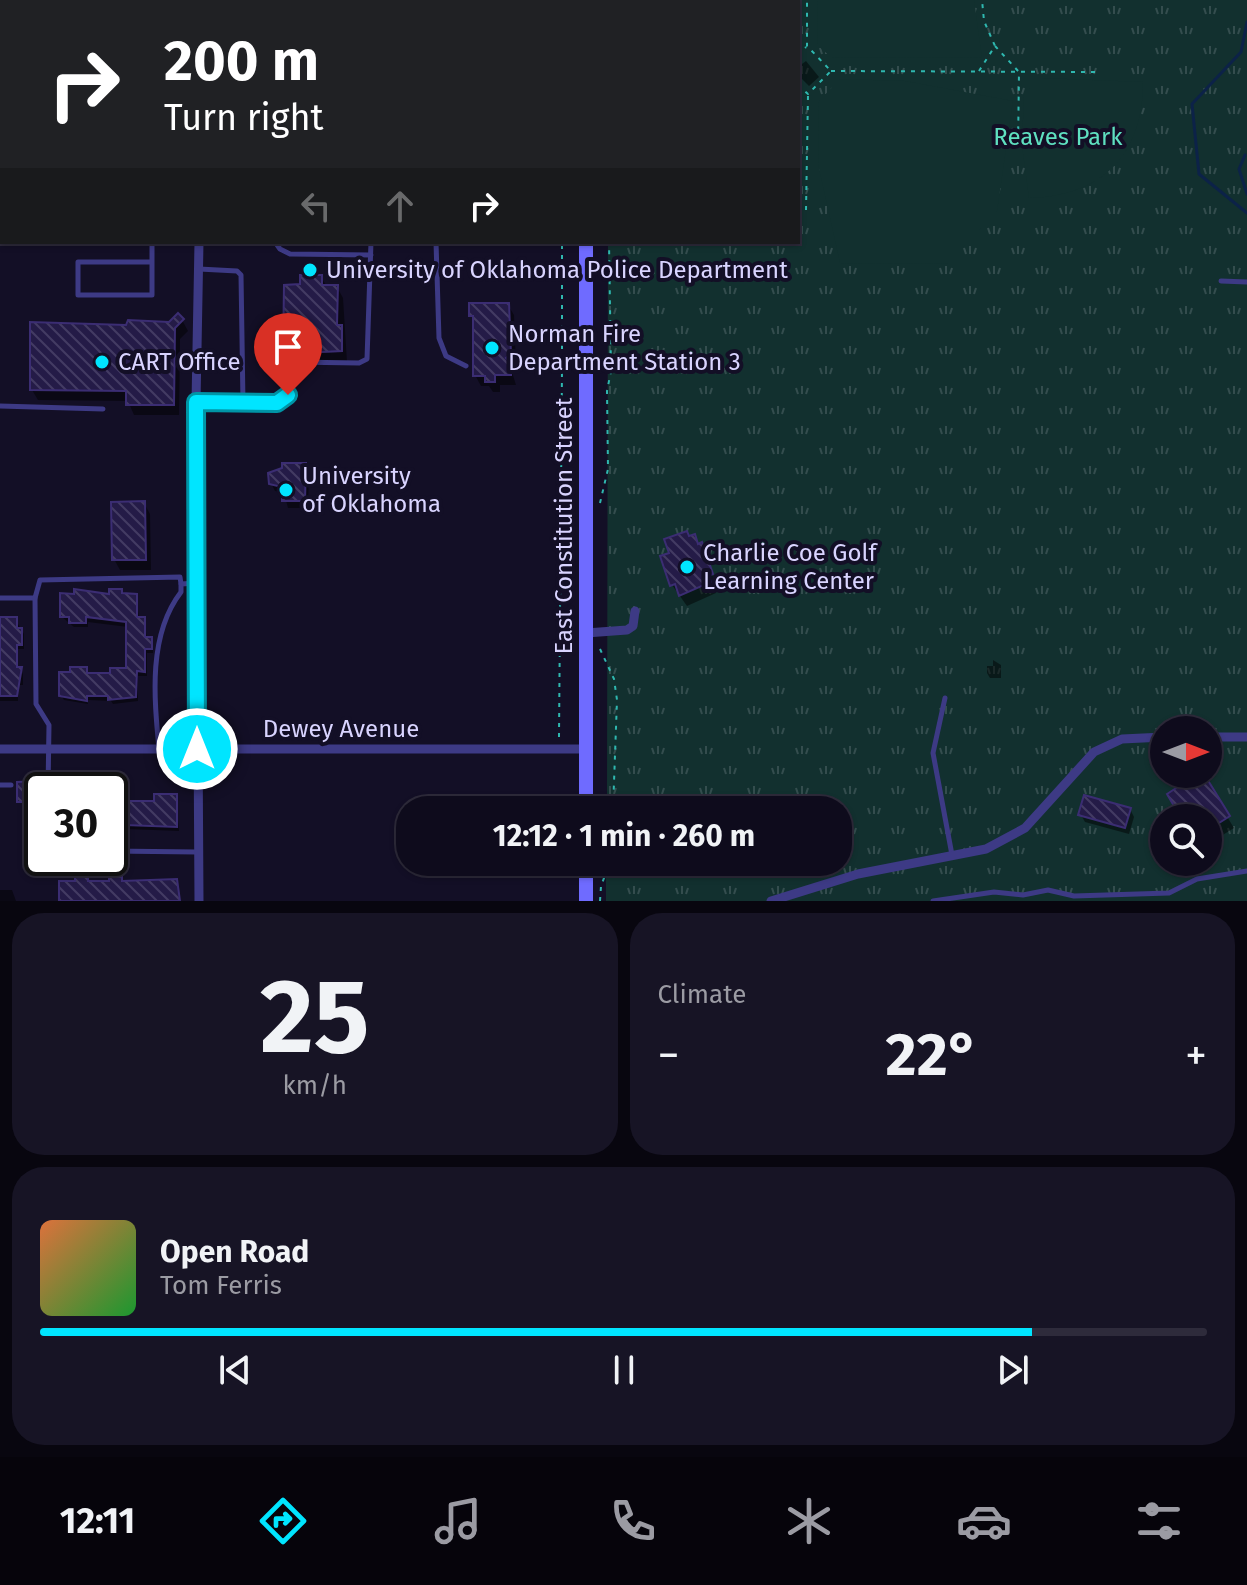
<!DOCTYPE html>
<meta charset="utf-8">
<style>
body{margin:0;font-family:"Fira Sans",sans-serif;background:#171425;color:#f1f3f6;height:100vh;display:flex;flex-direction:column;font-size:30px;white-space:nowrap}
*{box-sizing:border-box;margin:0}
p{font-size:26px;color:#9b9ba3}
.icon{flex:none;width:44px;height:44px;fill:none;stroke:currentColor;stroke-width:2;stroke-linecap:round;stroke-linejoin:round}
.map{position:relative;height:901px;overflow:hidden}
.panel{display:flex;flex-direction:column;gap:12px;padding:12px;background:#08060f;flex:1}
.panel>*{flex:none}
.top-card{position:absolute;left:0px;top:0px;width:800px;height:244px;box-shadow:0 2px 6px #0004,0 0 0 2px #2e2b3b;background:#202124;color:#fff;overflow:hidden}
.needle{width:52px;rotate:90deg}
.controls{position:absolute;left:1150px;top:716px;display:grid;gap:16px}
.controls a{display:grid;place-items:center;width:72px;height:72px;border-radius:50%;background:#0e0b1c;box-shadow:0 2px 6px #0004,0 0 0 2px #2e2b3b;font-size:40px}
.speed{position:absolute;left:24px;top:772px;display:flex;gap:16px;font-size:40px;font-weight:700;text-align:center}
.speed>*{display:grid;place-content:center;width:104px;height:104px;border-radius:50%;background:#0e0b1c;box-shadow:0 2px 6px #0004,0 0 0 2px #2e2b3b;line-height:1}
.speed .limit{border:4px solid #111;border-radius:12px;background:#fff;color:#111}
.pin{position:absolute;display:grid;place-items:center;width:68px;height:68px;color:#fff;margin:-82px -34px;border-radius:50% 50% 50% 0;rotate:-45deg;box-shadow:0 0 8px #0007}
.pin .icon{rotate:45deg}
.me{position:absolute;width:88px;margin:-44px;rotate:0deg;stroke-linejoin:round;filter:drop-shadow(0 0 6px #0008)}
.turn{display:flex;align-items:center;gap:28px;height:168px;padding:0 32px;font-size:36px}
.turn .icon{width:104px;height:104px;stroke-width:2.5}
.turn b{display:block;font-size:56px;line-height:68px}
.lanes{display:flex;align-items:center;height:76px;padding:0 32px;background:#0003;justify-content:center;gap:40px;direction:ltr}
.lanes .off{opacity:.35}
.big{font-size:60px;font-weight:700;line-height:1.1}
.panel .card{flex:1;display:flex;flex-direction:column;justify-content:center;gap:12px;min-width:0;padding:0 28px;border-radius:32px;background:#171425}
.panel .dial{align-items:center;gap:0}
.dial b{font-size:104px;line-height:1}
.song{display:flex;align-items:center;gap:24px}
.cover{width:96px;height:96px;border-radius:12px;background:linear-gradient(135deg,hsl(20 70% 55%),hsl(130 70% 35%))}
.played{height:8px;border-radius:4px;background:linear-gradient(90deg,#00e5ff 85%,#2e2b3b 85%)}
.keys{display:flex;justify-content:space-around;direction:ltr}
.heat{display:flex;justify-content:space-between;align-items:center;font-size:44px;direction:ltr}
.panel .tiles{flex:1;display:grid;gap:12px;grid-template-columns:1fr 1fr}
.card:last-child{grid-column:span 2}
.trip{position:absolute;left:396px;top:796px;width:456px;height:80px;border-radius:32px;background:#0e0b1c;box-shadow:0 2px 6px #0004,0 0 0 2px #2e2b3b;font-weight:700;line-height:80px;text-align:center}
.menu{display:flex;height:128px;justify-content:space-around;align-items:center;background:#06040b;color:#9b9ba3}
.menu .icon{width:56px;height:56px}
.menu .current{color:#00e5ff}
.menu b{font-size:36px;color:#f1f3f6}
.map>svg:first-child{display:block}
.grass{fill:url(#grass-tufts);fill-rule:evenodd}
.pitch{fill:#12302f}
.shadow{fill:#0007}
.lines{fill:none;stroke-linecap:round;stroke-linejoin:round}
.stream{stroke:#0c2248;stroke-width:3}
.building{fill:url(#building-back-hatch);stroke:#3b2d73;stroke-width:2}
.path{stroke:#2fb8b0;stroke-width:2;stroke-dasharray:4 6;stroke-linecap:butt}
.service{stroke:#3d3a85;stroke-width:5}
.minor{stroke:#3d3a85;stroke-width:9}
.tertiary{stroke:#3d3a85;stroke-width:12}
.secondary{stroke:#6f6bff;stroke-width:14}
.route-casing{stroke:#0095a6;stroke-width:20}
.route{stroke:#00e5ff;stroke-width:14}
.poi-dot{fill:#00e5ff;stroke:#130f26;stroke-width:3}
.labels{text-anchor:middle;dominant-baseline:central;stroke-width:8;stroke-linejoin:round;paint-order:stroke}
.park-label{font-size:24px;fill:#5fe0c0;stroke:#130f26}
.poi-label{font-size:24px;fill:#d9d4ff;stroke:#130f26;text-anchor:start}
.street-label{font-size:24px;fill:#d9d4ff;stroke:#130f26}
</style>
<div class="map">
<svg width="1247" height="901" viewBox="0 0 1247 901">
<defs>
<pattern id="grass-tufts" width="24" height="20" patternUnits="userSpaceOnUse" patternTransform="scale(2)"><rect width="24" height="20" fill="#12302f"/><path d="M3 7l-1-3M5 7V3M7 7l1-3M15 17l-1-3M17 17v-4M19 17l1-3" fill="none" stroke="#344d4e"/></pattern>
<pattern id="building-back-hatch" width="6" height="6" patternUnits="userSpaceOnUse" patternTransform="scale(2)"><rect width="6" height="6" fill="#241b47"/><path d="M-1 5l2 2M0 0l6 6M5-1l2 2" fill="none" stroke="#433b63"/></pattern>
</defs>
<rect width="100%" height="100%" fill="#130f26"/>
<path class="grass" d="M608,0H1247V901H606V862H838V810H607L608,242H798V2ZM1164,730H1208V774H1164ZM1164,818H1208V862H1164Z"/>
<g class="pitch">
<polygon points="818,0 974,0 982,58 831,57 817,45"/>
<path d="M1042,78L1143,82C1143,155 1102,196 1029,198L1022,146L1024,93Z"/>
<polygon points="840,79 905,81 1013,101 997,211 947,264 840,263 818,164 819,101"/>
</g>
<g class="shadow">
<polygon points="806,61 819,77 809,86 798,75 798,67"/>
<polygon points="321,277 327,287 337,287 343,298 347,362 291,364 285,354 302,286"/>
<polygon points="508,305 514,315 516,365 511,369 516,385 500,385 500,392 493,392 489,386 481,386 475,375 475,322 471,315"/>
<polygon points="182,320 188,331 180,339 179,415 134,415 128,401 38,400 32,390 128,327"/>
<polygon points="305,465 309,473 308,508 288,508 284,493 275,491 271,483"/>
<polygon points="144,503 150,514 151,570 120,570 114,559"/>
<polygon points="689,538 701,545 717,585 713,586 716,593 687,606 672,585"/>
<polygon points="111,591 136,595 139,619 144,619 147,639 153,644 153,653 147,653 147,676 138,676 138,701 113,704 111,701 88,700 88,704 64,700 61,695 85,669 89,675 112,675 128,670 128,627 88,622 88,627 74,627 62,617 111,596"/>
<polygon points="0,619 15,619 24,634 24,649 18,649 18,669 23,674 23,685 18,685 18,701 0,701"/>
<polygon points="993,660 1001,665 1001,678 990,678 987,673 987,666 993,666"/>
<polygon points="1181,774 1201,774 1234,828 1208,844 1208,818 1183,818 1187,784"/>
<polygon points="176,796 179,831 127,829 127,834 113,834 110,829 110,803 120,798 124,803 156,803"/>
<polygon points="1130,809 1134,817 1129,834 1085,822 1081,815"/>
<polygon points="0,890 12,890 16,901 0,901"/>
</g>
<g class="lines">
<g class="stream">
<polyline points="1247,22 1241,52 1192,104 1199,174 1247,213"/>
<polyline points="1245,155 1239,169 1247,194"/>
</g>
</g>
<g class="building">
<polygon points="300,275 322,275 322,285 338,285 337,325 342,325 342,351 283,354 284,285 300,284"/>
<polygon points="469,303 509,303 511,354 506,358 511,364 511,375 495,375 495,382 485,382 485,376 473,376 473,316 469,316"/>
<polygon points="178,313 184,319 175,328 174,405 126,405 126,391 30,390 30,322 126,325 128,320 169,322"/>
<polygon points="282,463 306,463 305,501 282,501 282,487 269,484 268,473 282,468"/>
<polygon points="145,501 146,560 112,560 111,502"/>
<polygon points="687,531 689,536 695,534 698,544 702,542 713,574 709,576 711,582 679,596 675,584 670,586 660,556 669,553 664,539"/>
<polygon points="74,589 109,594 109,589 122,589 122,593 137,594 137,617 145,617 145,637 152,637 152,649 145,649 145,672 137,671 136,697 108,700 108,696 87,696 87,701 59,696 59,672 70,672 70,667 87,667 87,673 110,673 110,668 126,668 126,622 86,617 86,623 69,623 69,617 60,617 60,593 74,594"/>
<polygon points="0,617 17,617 17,628 22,628 22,645 17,645 17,667 22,667 17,696 0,696"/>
<polygon points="1179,774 1204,774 1230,816 1208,830 1208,818 1181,818 1167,794 1184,783"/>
<polygon points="38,781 39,802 17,802 17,782"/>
<polygon points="154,794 177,794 177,827 125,825 125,830 110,829 110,795 121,796 121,801 154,801"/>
<polygon points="1084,795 1131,808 1125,828 1078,815"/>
<polygon points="75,877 88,877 88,881 109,881 109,877 122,877 122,881 177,879 180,901 59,901 59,881 75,881"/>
</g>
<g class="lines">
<g class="path">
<polyline points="562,2 562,0"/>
<polyline points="608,2 608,0"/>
<polyline points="995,46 1019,72 1018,147"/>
<polyline points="798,55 806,47"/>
<polyline points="831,71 1101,72"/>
<polyline points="979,71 995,46 984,21 982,0"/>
<polyline points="798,85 808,94 831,71 807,46 807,0"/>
<polyline points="806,210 808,95"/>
<polyline points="562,349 562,242"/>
<polyline points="600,503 608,469 607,391 611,371 609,242"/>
<polyline points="600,649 614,679 617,700 613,810"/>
<polyline points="559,737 562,367"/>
<polyline points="600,901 601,886 610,862"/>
</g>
<g class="service">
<polyline points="275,242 280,249 290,254 371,255"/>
<polyline points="436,242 439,338 446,356 466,366"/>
<polyline points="152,262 78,262 78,295 152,295 152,242"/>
<polyline points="199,269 237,271 241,275 243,403"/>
<polyline points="1221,281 1247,282"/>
<polyline points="511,359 585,357"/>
<polyline points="196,402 277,403 288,395 287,367 292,362 359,363 367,359 371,242"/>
<polyline points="0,406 103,409"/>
<polyline points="0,598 35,598"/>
<polyline points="945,698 933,753 952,855"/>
<path d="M159,749C154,697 148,635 181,592V584"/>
<polyline points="0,785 11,785"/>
<polyline points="48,790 49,725 36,704 35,598 40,580 180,577 181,584 197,583"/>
<polyline points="110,851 197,852"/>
<polyline points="933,901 994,892 1023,895 1048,890 1074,896 1169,893 1197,879 1247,871"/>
</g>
<g class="minor">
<polyline points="0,16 2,16"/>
<polyline points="0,223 2,223"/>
<polyline points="199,242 196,402 199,901"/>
<polyline points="586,633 627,630 633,626 635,611"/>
<polyline points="1208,737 1247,737"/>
<polyline points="0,749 586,749"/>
<polyline points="771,901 858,874 986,849 1025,828 1094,752 1122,739 1164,737"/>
</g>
<polyline class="tertiary" points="199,0 199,2"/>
<g class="secondary">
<polyline points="586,0 586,2"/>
<polyline points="586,810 586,242"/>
<polyline points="586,862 586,901"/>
</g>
</g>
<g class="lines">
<g class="route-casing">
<polyline id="route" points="197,749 196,402 277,403 288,395"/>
</g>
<use href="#route" class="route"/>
</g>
<g class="poi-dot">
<circle cx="310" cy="270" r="8"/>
<circle cx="492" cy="348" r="8"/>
<circle cx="102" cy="362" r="8"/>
<circle cx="286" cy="490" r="8"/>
<circle cx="687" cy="567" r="8"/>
</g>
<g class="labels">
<g class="park-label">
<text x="1058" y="137">Reaves Park</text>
</g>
<g class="poi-label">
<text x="326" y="270">University of Oklahoma Police Department</text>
<text x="508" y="334">Norman Fire<tspan x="508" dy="28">Department Station 3</tspan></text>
<text x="118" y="362">CART Office</text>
<text x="302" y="476">University<tspan x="302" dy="28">of Oklahoma</tspan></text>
<text x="703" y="553">Charlie Coe Golf<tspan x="703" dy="28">Learning Center</tspan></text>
</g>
<g class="street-label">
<text transform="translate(564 526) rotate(-90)">East Constitution Street</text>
<text x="341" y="729">Dewey Avenue</text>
</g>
</g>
</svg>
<div class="controls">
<a><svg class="needle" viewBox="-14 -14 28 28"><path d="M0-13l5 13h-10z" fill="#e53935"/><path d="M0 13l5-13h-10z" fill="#9b9ba3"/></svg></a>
<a><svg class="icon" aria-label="search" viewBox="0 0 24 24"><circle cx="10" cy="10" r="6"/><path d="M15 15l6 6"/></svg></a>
</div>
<div class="speed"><div class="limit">30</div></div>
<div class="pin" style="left:288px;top:395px;background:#d93025"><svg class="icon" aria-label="arrive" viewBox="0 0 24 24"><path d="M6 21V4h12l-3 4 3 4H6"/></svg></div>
<svg class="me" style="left:197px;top:749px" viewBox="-20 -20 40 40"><circle r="17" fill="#00e5ff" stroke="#fff" stroke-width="3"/><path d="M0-11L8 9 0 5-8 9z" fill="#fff"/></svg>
<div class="trip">12:12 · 1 min · 260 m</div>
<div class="top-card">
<div class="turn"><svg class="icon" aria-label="right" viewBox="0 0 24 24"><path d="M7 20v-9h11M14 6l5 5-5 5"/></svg><div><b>200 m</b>Turn right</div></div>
<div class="lanes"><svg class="icon off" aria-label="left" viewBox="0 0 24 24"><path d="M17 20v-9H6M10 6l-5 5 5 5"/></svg><svg class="icon off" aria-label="ahead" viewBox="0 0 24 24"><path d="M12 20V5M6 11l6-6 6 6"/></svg><svg class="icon" aria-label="right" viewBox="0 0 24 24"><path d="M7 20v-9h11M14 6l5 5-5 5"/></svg></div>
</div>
</div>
<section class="panel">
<div class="tiles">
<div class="card dial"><b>25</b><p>km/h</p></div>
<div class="card"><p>Climate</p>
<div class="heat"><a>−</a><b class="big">22°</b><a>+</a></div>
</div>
<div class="card">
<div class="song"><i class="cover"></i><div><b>Open Road</b><p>Tom Ferris</p></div></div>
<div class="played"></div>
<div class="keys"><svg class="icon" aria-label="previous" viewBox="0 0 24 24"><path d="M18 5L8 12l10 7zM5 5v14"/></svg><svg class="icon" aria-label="pause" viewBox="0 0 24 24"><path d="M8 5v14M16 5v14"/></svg><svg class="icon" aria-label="next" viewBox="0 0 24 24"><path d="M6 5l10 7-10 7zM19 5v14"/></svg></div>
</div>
</div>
</section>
<nav class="menu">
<b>12:11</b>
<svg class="icon current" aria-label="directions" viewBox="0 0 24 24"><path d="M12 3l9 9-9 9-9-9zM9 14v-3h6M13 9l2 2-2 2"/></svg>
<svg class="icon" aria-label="music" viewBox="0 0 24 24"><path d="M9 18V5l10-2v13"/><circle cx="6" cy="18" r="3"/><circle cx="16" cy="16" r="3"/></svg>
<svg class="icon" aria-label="phone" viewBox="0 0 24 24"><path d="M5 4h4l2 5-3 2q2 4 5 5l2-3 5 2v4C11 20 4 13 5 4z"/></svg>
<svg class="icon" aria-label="climate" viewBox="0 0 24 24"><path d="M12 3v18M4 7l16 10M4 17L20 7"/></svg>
<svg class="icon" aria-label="car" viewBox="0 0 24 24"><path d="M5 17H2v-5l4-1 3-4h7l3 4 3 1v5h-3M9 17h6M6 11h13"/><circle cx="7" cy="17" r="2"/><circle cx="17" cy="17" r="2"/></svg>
<svg class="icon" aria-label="filters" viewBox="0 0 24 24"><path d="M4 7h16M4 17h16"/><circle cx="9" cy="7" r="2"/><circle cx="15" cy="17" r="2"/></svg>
</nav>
